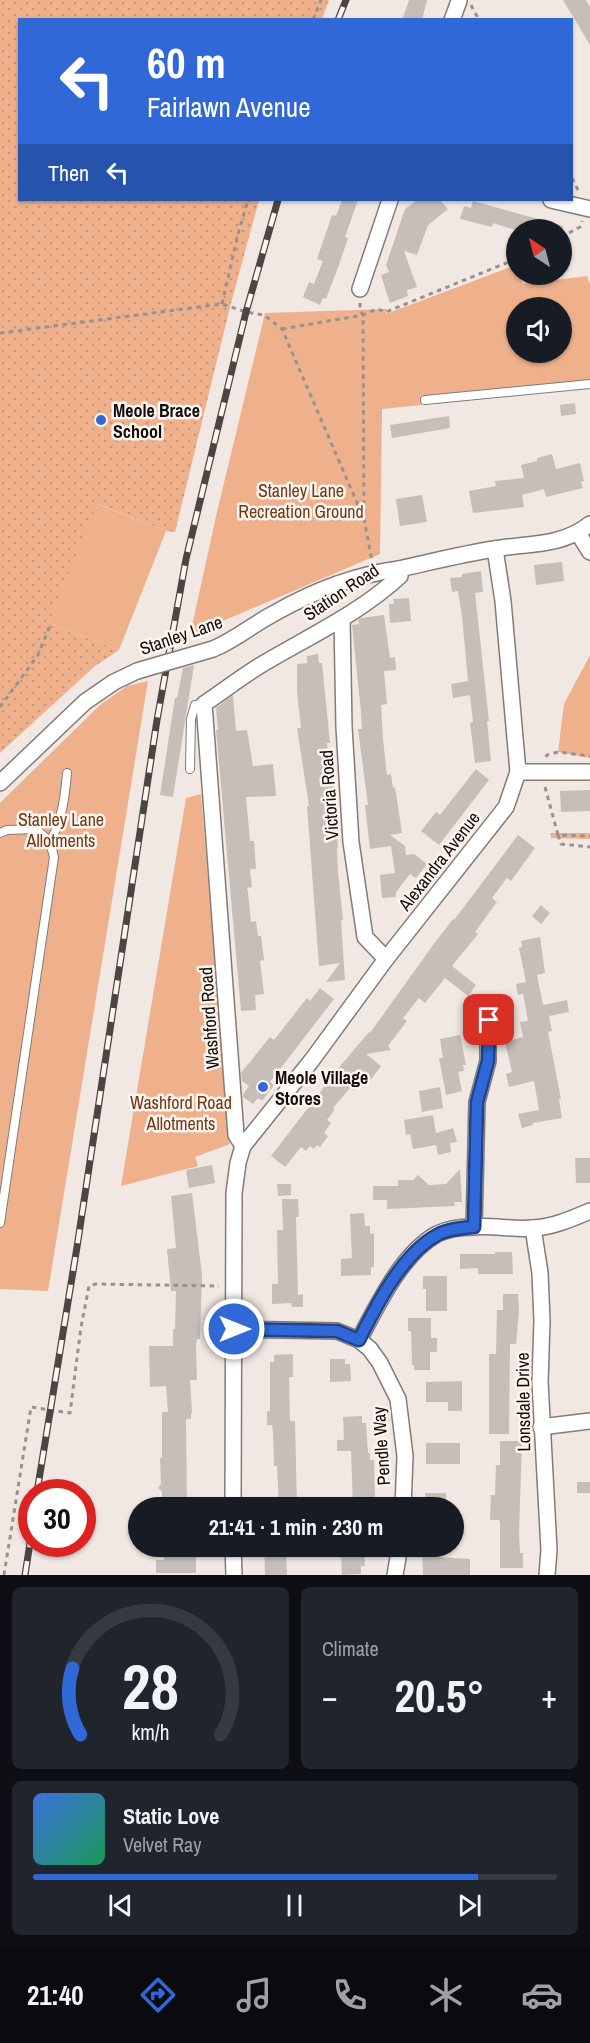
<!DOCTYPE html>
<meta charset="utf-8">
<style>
body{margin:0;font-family:"Archivo Narrow",sans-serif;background:#20242c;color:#f1f3f6;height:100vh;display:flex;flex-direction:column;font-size:22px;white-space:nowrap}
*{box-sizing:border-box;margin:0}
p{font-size:20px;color:#9ea1a6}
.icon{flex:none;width:33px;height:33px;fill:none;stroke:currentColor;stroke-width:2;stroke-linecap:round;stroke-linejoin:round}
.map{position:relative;height:1575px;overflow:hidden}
.panel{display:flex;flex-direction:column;gap:12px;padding:12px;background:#0d0f14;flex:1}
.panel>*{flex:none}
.banner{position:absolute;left:18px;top:18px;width:555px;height:183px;border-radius:0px;box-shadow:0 2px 4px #0004;background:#3069d7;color:#fff;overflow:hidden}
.needle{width:39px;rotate:324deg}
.tools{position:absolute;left:506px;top:219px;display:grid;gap:12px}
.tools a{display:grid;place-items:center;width:66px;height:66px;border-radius:50%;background:#171b24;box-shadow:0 2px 4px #0004;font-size:30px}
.speed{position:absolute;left:18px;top:1479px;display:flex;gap:12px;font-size:30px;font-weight:700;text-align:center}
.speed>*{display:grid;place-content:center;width:78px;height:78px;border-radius:50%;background:#171b24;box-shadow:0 2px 4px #0004;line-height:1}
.speed .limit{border:9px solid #d22;background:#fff;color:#111}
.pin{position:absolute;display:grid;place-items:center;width:51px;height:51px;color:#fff;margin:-26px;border-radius:12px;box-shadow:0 3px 9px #0006}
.me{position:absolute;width:66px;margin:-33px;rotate:90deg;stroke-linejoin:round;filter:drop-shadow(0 0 4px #0008)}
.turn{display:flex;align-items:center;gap:21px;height:126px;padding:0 30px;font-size:27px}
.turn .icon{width:78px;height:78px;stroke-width:2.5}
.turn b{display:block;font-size:42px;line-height:51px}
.then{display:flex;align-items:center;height:57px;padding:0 30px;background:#0003;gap:12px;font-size:22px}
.big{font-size:45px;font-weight:700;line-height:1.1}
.panel .widget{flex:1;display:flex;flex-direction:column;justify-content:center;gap:9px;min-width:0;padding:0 21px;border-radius:9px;background:#20242c}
.panel .dial{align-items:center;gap:0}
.dial svg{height:156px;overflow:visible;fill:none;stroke:#363941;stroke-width:7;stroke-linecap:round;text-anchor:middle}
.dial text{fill:#f1f3f6;stroke:none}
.song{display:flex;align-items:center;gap:18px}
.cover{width:72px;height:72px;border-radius:9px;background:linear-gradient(135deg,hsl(220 70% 55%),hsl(150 70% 35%))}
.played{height:6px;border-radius:3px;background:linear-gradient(90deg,#3069d7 85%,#363941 85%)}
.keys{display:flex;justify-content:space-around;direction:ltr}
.heat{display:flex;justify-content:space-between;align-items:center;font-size:33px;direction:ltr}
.panel .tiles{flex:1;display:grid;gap:12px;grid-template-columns:1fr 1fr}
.widget:last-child{grid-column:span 2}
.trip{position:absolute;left:128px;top:1497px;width:336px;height:60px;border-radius:30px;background:#171b24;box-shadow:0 2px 4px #0004;font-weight:700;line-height:60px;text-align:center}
.menu{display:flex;height:96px;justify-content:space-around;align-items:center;background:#090b0e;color:#9ea1a6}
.menu .icon{width:42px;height:42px}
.menu .active{color:#3069d7}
.menu b{font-size:27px;color:#f1f3f6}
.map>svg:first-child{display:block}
.grass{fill:url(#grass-dots)}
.green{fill:#efb18c;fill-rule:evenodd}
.building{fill:#c6beb9}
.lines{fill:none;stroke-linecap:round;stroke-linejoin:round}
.lane-casing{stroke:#837b76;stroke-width:10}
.street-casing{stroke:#837b76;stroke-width:18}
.path{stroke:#98928e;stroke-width:3;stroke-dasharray:4.5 4.5;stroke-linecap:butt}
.lane{stroke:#fff;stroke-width:8}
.street{stroke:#fff;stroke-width:15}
.rail-casing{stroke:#4b4644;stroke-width:7}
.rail{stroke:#fff5f0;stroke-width:4.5;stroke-dasharray:14;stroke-linecap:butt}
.street-bridge-casing{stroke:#837b76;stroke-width:18;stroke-linecap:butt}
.street-bridge{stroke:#fff;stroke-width:15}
.route-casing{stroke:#1f448c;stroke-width:15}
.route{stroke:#3069d7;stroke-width:10}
.poi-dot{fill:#3069d7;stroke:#fff5f0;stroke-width:2}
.labels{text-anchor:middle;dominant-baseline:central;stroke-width:5;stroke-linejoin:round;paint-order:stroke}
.poi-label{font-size:18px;font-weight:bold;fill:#100d0c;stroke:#fff5f0;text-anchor:start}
.park-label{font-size:18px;fill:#6e3a15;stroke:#fff5f0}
.street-label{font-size:18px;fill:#100d0c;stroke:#fff5f0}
</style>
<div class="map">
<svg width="590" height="1575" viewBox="0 0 590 1575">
<defs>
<pattern id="grass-dots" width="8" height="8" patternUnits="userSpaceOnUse" patternTransform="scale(1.5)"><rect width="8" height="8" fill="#efb18c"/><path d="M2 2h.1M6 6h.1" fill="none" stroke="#cc9778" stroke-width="1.8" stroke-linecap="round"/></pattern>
</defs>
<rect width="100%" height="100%" fill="#f1e8e3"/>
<polygon class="grass" points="0,0 329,0 322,19 20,20 20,200 259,200 230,307 175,532 166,531 98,504 49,623 119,650 95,666 0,753"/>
<g class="green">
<path d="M516,265V274L519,275L523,284L587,276L590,284V388L382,409L380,554L190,635L217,512L265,313L387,309L386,314ZM516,308H561V352H516Z"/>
<polygon points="97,504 166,531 119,650 49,623"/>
<polygon points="590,655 590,758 558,752 564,704"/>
<polygon points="148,681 48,1291 0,1289 0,803 100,705 127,686"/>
<polygon points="201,794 230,1144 195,1157 198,1166 121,1186 186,798"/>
<polygon points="550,833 590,833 590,839 551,838"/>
</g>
<g class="building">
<polygon points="409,0 427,0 422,20 402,20"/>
<polygon points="563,0 586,0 590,7 590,45"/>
<polygon points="342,200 358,200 345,237 348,238 340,262 326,299 323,298 320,305 303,297 309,282 314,284 323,261 317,259 332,215 336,216"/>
<polygon points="417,200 440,200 448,209 428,225 417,255 404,251 417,287 407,290 408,296 390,303 381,275 389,272 386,265 405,209"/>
<polygon points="473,201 563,226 563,230 515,230 493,223 492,227 460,219 464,206 471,208"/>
<polygon points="575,403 576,414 561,416 560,405"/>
<polygon points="449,416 450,428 392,438 390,425"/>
<polygon points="552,454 556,469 580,463 584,481 581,482 583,488 546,497 544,489 522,495 524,507 473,513 469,491 496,486 495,481 524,478 521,465 537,461 537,458"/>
<polygon points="422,495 427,522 400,526 396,499"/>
<polygon points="562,562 564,581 536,585 534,565"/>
<polygon points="481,571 483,592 475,593 489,721 487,721 491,761 475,763 470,723 473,722 470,695 453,698 451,684 468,681 462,616 458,591 452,592 450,578 462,577 462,574"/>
<polygon points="409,598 411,621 390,623 389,604 394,604 393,599"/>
<polygon points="384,615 390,658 395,657 396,670 384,671 387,704 381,705 383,739 387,775 391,774 393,788 395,787 402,833 390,835 405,846 406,855 414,854 427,864 416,878 410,874 396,892 396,897 382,898 380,875 395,873 391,846 370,849 365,805 368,805 358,729 362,729 361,712 352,625 359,624 358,620 361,618"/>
<polygon points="318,654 319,663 322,663 330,743 327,743 330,775 333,774 335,795 333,795 338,847 337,848 338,872 343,920 341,920 345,980 326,982 340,963 319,966 307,806 309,806 297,728 301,728 297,692 297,664 307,663 307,656"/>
<polygon points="194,665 173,797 160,795 175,698 177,698 183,668"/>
<polygon points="233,695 236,731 247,730 253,766 273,764 276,796 246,797 250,841 254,841 256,869 250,869 252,887 247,888 248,892 251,922 256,921 258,936 261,936 264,960 260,961 264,994 255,995 256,1010 241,1011 216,730 218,730 216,708"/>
<polygon points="476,769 489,780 439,845 421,831 436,812 440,815"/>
<polygon points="590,790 590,811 561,812 560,791"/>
<polygon points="518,835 535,848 511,881 507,878 492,898 497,902 475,932 478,934 452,966 476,985 468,996 445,978 425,1003 419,998 403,1018 407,1021 388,1046 391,1050 366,1054 381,1066 366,1086 362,1082 354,1091 350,1088 333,1108 335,1109 327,1120 331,1123 324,1133 328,1136 320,1147 317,1145 314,1149 310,1146 306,1151 301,1147 285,1167 271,1156 341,1065 369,1032 370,1033 433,945 453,919 454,920"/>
<polygon points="541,905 550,913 541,924 532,916"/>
<polygon points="540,937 545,973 537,975 543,1005 567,1000 569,1012 549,1016 552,1031 548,1032 561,1099 559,1099 562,1118 533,1123 533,1125 522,1128 518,1114 539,1110 534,1081 509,1087 506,1074 512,1072 505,1042 523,1037 520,1022 528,1021 523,994 518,995 516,984 526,982 519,948 522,947 521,941"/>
<polygon points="320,988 334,999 270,1082 274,1085 262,1101 258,1098 253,1104 243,1097 243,1094 249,1086 242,1081 241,1073 270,1037 274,1040 307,998 310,1001"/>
<polygon points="474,1019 478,1033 466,1035 463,1022"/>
<polygon points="460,1035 466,1065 463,1065 464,1071 458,1072 462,1091 446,1095 439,1058 443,1058 440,1039"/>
<polygon points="440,1087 443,1108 422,1112 419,1091"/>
<polygon points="433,1115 436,1133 453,1128 457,1142 450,1143 451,1152 438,1155 436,1145 413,1149 410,1134 406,1135 404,1120"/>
<polygon points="575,1158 590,1158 590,1183 576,1183"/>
<polygon points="212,1165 215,1183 189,1188 186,1170"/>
<polygon points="460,1169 462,1202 454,1202 455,1206 387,1209 387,1200 373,1200 373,1186 398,1186 398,1180 413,1180 418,1175 429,1185 446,1184"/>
<polygon points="277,1184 291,1184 291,1195 278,1196"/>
<polygon points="192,1193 202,1275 200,1339 197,1339 196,1346 197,1380 190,1380 192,1413 191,1413 191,1419 186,1419 187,1508 162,1508 162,1491 158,1488 161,1484 160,1458 162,1458 162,1412 168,1412 166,1386 150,1387 149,1346 173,1346 173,1329 175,1329 176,1291 171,1291 167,1249 176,1248 171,1196"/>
<polygon points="282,1199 298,1199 299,1217 296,1217 298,1295 303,1294 303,1307 292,1307 291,1303 272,1304 272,1284 278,1284 277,1230 283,1230"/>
<polygon points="364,1213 365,1226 370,1226 370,1234 374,1233 374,1267 371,1267 371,1275 341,1276 341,1259 352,1258 350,1214"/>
<polygon points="495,1252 512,1252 513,1274 478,1274 478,1268 460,1269 460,1254 495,1254"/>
<polygon points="423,1276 447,1276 447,1311 426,1311 426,1289 423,1289"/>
<polygon points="503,1294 518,1294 519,1310 516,1344 510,1344 509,1434 489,1434 489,1354 496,1354 497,1310 503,1310"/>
<polygon points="408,1318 431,1318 431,1338 437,1338 437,1352 430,1352 430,1370 414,1370 414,1365 412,1365 411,1331 408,1331"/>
<polygon points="293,1354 293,1377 289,1377 290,1421 295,1421 297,1508 279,1508 277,1466 274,1466 273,1433 272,1425 267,1425 267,1411 270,1411 270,1362 274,1362 274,1355"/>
<polygon points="330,1359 345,1359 345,1364 350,1364 351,1381 330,1382"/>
<polygon points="462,1381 462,1411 448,1411 448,1402 426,1402 426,1382"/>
<polygon points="362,1416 362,1423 366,1423 368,1453 370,1453 370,1460 374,1460 375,1497 371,1497 372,1505 353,1506 351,1451 337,1451 337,1440 344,1440 343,1417"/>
<polygon points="500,1441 522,1441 519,1533 520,1553 523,1553 523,1568 500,1568 500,1522 499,1520 490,1520 491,1495 495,1495 496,1465 500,1465"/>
<rect x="426" y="1443" width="34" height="21"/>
<rect x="577" y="1482" width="13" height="11"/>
<rect x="425" y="1493" width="21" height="15"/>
<polygon points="196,1546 196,1573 156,1573 156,1560 164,1560 164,1547"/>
<polygon points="264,1546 286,1546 287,1575 265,1575"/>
<polygon points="422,1550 437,1550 437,1557 470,1559 470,1575 423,1575"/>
<polygon points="364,1552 365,1566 361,1566 361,1574 342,1575 341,1553"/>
</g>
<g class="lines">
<g class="lane-casing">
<g id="lane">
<polyline points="425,400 590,384"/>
<polyline points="190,769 191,719 195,705 204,704"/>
<polyline points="0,833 7,830 36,829 50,842 54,857 0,1223"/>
<path d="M50,842C62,820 65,797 67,773"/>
</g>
</g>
<g class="street-casing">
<g id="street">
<polyline points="452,20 459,1"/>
<polyline points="551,200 590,209"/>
<polyline points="360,289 390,200"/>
<polyline points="578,533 590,552"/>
<polyline points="342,619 344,727 351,842 365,937 386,959"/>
<path d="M213,649C235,640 252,625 273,614C313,591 353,575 399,569"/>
<polyline points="518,772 590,772"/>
<polyline points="0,783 85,702 114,682 137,671"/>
<path d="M243,1146L236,1135L204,704C225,690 245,674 266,662C312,635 361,612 400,576L399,569C431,562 462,554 494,549C528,543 561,547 590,524"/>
<polyline points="474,1227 477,1102 488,1061 488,1008"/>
<polyline points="533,1228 540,1273 542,1321 540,1382 549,1550 547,1575"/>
<polyline points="234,1329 337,1331 359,1340 370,1349 380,1363 398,1399 405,1456 403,1508"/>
<path d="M359,1340C377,1306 402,1253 437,1234C447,1229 462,1227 473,1227C493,1225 513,1230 533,1228C553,1227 571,1219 590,1211"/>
<polyline points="541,1427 590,1421"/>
<polyline points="233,1508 234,1193 238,1163 243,1146 312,1060 386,959 506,807 518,772 503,601 495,549"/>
<polyline points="233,1546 234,1575"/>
<polyline points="395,1575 400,1546"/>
</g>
</g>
<g class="path">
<polyline points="471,5 479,20"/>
<polyline points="313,20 321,0"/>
<polyline points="572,178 579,192"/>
<polyline points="561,237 580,227 582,221"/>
<polyline points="360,303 360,310 363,315 364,519 372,561"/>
<polyline points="222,304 238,234 248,200"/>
<polyline points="282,329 363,315 377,309 386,312 516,259"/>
<polyline points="0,333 222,304 246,312 264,315 282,329 364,519"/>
<polyline points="0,707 38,655 51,623"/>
<polyline points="546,757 547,755 558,752 590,756"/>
<polyline points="545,787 558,835 590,836"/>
<polyline points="558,835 561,844 590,847"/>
<polyline points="4,1575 31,1407 70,1413 81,1327 89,1286 96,1284 219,1286"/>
</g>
<use href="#lane" class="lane"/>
<use href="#street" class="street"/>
<g class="rail-casing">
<g id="rail">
<polyline points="338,20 346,0"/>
<polyline points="37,1492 77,1247 157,720 186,559 246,312 278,200"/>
<polyline points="25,1575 32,1530"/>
</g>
</g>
<use href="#rail" class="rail"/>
<g class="street-bridge-casing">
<polyline id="street-bridge" points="137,671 213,649"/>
</g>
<use href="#street-bridge" class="street-bridge"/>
</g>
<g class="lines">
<g class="route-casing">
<path id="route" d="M234,1329L337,1331L359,1340C376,1306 402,1254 437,1235C448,1229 462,1228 474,1227L477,1102L488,1061L489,1020"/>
</g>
<use href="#route" class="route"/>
</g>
<g class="poi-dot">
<circle cx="101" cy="420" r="6"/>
<circle cx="263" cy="1087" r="6"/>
</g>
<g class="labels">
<g class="poi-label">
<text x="113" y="410">Meole Brace<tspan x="113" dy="21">School</tspan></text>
<text x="275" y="1077">Meole Village<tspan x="275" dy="21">Stores</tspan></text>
</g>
<g class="park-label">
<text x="301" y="490">Stanley Lane<tspan x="301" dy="21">Recreation Ground</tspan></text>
<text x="61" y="819">Stanley Lane<tspan x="61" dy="21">Allotments</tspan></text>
<text x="181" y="1102">Washford Road<tspan x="181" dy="21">Allotments</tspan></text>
</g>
<g class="street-label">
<text transform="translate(341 592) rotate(-34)">Station Road</text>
<text transform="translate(181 635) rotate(-19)">Stanley Lane</text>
<text transform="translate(329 795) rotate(-94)">Victoria Road</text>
<text transform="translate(439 861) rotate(-52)">Alexandra Avenue</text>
<text transform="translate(209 1018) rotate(-94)">Washford Road</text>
<text transform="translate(523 1402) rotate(-91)">Lonsdale Drive</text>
<text transform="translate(381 1446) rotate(-94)">Pendle Way</text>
</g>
</g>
</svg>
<div class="tools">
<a><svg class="needle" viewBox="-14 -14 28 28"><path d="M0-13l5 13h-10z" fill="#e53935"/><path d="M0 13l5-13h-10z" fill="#9ea1a6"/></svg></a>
<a><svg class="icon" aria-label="sound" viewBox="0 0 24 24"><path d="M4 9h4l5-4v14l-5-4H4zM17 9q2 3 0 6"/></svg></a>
</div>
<div class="speed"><div class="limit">30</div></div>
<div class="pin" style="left:489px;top:1020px;background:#d93025"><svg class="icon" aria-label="arrive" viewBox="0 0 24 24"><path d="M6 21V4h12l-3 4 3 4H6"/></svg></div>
<svg class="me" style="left:234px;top:1329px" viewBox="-20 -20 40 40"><circle r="17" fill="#3069d7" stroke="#fff" stroke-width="3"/><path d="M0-11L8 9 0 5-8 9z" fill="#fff"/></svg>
<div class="trip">21:41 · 1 min · 230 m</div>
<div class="banner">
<div class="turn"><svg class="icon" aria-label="left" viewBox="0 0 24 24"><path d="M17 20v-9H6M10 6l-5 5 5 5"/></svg><div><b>60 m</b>Fairlawn Avenue</div></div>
<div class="then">Then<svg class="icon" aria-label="left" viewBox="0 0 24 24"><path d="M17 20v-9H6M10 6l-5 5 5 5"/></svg></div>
</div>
</div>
<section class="panel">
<div class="tiles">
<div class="widget dial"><svg viewBox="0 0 100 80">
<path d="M14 69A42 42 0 1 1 86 69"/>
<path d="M14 69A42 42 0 0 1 10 35" stroke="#3069d7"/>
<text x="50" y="56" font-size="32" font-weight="700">28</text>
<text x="50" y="72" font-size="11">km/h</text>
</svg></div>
<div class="widget"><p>Climate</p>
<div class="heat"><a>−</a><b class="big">20.5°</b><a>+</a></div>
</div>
<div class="widget">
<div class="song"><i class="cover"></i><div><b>Static Love</b><p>Velvet Ray</p></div></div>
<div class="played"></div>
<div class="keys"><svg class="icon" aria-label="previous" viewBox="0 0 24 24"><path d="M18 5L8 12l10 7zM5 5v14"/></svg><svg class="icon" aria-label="pause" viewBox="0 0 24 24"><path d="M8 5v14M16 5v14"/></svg><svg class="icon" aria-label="next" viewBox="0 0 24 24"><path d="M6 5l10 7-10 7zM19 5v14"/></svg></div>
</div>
</div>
</section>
<nav class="menu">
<b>21:40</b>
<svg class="icon active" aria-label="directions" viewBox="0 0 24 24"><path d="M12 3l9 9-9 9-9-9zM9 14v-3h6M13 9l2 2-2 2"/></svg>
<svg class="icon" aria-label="music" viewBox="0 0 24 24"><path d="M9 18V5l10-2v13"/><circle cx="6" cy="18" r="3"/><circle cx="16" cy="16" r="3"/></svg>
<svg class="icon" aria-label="phone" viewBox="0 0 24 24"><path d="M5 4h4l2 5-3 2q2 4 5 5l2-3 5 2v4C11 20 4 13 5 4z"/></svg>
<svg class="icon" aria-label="climate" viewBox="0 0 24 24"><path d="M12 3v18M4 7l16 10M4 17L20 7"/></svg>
<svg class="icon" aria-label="car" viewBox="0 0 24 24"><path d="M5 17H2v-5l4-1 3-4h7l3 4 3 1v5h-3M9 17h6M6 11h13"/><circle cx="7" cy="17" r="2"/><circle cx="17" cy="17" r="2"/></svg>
</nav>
